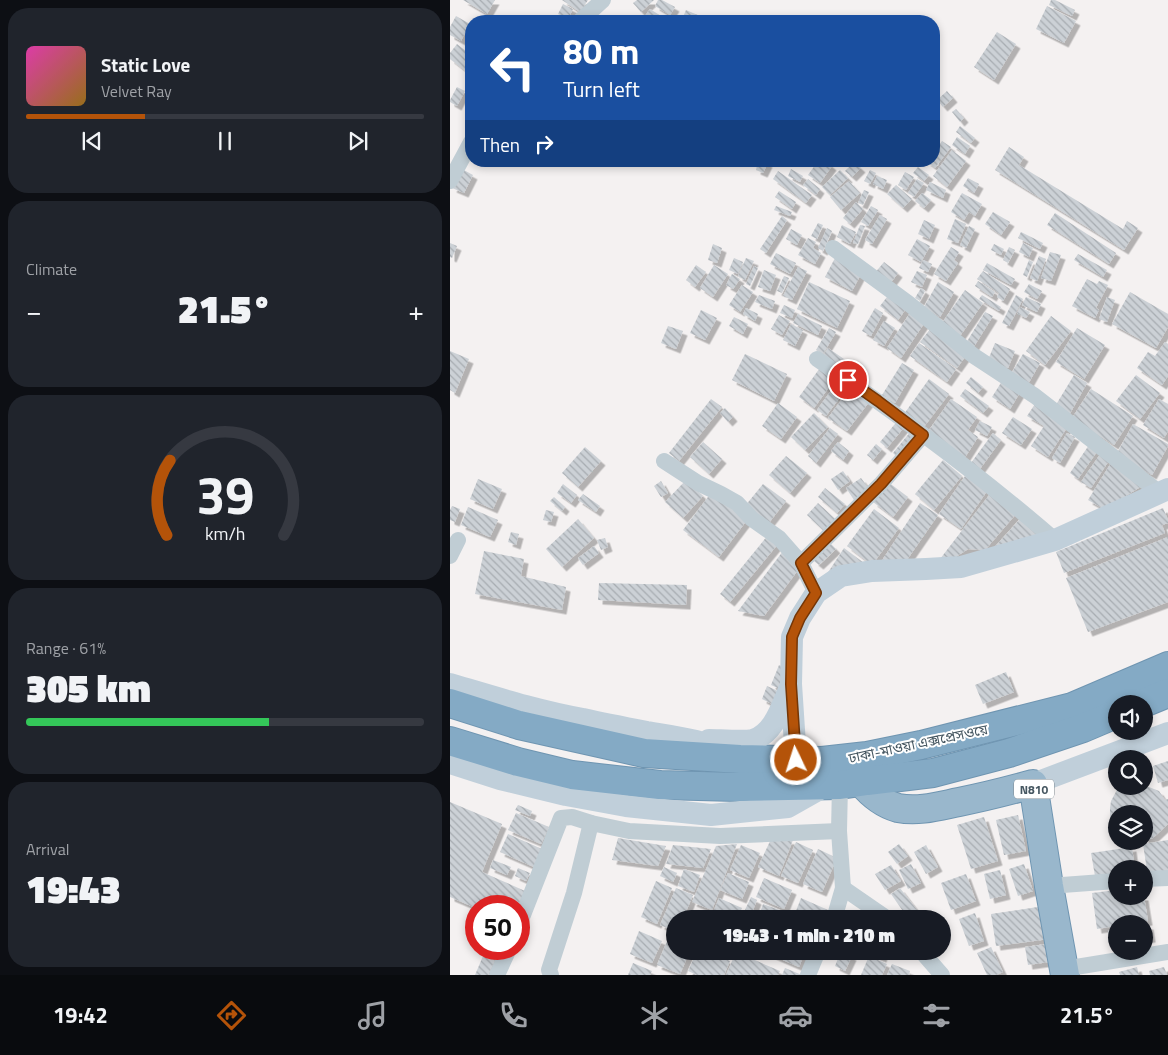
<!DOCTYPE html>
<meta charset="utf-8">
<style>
body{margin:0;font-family:"Titillium Web","Noto Sans Bengali",sans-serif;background:#20242c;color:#f1f3f6;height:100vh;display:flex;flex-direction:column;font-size:19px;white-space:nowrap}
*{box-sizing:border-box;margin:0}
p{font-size:16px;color:#9ea1a6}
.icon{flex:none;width:28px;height:28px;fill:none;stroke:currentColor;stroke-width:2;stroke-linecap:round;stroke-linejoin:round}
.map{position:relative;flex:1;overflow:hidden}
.details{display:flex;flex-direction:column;gap:8px;padding:8px;background:#0d0f14;width:450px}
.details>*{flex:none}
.guide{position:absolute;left:15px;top:15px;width:475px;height:152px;border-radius:20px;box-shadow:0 2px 8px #0003;background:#1a4fa0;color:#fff;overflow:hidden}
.tools{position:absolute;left:658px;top:695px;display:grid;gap:10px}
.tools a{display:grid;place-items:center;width:45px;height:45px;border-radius:50%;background:#171b24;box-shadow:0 2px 8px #0003;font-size:25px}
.speed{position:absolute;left:15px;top:895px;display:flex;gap:10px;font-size:25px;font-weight:700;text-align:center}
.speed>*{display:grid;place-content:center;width:65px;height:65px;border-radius:50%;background:#171b24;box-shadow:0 2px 8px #0003;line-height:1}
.speed .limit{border:8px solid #d22;background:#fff;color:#111}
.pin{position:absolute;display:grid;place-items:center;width:42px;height:42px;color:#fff;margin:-21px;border:2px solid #fff;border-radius:50%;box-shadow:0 1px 5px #0007}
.me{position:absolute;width:55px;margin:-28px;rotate:356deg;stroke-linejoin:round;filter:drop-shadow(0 0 4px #0008)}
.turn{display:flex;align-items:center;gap:18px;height:105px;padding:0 15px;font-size:22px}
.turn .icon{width:65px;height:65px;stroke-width:2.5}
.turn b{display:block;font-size:35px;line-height:42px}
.then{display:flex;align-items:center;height:48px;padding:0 15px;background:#0003;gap:10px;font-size:19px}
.big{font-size:38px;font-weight:800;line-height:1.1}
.details .card{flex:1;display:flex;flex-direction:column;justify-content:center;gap:8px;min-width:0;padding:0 18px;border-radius:20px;background:#20242c}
.details .dial{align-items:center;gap:0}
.dial svg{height:130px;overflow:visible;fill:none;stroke:#363941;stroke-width:7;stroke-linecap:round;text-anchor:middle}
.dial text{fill:#f1f3f6;stroke:none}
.song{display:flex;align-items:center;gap:15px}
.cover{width:60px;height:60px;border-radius:8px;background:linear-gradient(135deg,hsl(320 70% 55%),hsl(40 70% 35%))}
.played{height:5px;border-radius:2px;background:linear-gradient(90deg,#b45309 30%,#363941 30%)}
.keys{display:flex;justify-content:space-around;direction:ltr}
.heat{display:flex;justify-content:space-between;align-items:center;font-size:28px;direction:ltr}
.charge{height:8px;border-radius:4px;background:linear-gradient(90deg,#34c759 61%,#363941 0)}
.trip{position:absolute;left:216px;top:910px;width:285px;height:50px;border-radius:25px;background:#171b24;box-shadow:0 2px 8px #0003;font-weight:800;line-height:50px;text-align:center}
.tab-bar{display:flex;height:80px;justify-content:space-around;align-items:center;background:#090b0e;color:#9ea1a6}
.tab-bar .icon{width:35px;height:35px}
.tab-bar .active{color:#b45309}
.tab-bar b{font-size:22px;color:#f1f3f6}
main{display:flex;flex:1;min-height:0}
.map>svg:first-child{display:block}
.building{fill:url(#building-back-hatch);filter:url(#shadow)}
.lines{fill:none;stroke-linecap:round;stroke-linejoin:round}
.trunk-casing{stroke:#6f95b1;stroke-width:30}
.motorway-casing{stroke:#6f95b1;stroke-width:30}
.minor{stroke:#c0cdd4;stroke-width:16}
.secondary{stroke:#c0cfda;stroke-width:22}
.trunk{stroke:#99b7cc;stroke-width:28}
.motorway{stroke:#84aac5;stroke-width:28}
.route-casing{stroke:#753606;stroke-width:12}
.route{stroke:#b45309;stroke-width:9}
.labels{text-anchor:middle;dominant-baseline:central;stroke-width:4;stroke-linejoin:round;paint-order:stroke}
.shield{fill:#fff;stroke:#7e8990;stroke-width:1}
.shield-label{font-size:12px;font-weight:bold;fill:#465761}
.street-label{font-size:14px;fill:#465761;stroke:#fff}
</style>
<main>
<section class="details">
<div class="card">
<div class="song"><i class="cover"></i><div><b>Static Love</b><p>Velvet Ray</p></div></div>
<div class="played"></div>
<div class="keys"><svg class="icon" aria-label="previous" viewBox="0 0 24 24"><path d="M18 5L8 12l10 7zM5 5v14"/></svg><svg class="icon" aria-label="pause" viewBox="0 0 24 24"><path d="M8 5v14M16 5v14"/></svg><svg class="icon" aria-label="next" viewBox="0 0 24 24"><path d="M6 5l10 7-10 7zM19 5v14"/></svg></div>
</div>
<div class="card"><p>Climate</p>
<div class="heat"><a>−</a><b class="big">21.5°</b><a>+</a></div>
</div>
<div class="card dial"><svg viewBox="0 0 100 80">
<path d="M14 69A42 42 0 1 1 86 69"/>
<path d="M14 69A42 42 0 0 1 16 23" stroke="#b45309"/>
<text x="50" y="56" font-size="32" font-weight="700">39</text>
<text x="50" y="72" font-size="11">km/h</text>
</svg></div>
<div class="card"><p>Range · 61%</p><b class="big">305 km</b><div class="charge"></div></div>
<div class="card"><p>Arrival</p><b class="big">19:43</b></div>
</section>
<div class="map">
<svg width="718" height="975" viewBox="0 0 718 975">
<defs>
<pattern id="building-back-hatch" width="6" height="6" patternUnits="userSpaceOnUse" patternTransform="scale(1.25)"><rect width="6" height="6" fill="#ccd1d6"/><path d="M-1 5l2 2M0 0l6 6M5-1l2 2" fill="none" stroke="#a7acb1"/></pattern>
<filter id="shadow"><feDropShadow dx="4.5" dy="4.5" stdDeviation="0" flood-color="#0004"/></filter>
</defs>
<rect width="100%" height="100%" fill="#f4f1f1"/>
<g class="building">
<polygon points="13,0 45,0 37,14"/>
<polygon points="112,0 138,0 130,12"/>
<polygon points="187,0 204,0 191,12 183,3"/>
<polygon points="208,0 212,0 225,7 220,15 205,6"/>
<polygon points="601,0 605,0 625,10 622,16 599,5"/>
<polygon points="113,4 123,9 118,19 108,14"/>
<polygon points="597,6 626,21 614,43 586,29"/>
<polygon points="200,9 214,18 211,21 202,21 195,16"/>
<polygon points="236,10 250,16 248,21 245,21 233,17"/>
<polygon points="6,16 20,24 11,41 0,35 0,27"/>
<polygon points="547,32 566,44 544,80 524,67"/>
<polygon points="7,44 21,55 21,75 0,59 0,53"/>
<polygon points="7,87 15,91 7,106 0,102 0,100"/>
<polygon points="497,91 503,98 493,107 487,100"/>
<polygon points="506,109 514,118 510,122 502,112"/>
<polygon points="510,126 525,138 521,143 506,132"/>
<polygon points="507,137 520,146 515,154 502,145"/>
<polygon points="492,141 501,147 485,168 476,161 484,161 484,152"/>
<polygon points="559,147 574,157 569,165 673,229 677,221 688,228 674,250 545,170"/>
<polygon points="502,150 516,161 497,187 483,176"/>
<polygon points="303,161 314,161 318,163 313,173 306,170 307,166 302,163"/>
<polygon points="368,161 376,161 382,166 370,183 358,175"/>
<polygon points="404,162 411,168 402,177 395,171"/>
<polygon points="468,167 479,175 474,181 463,173"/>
<polygon points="12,169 23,175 14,193 2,188"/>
<polygon points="341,169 353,176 350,182 338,176"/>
<polygon points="390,170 398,178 380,195 372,187"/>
<polygon points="420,170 426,173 420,184 414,181"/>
<polygon points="328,171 362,195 356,203 323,179"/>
<polygon points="455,172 464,177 456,190 448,185"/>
<polygon points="427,176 437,180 433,189 423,184"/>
<polygon points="518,178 529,184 524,193 513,186"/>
<polygon points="358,179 370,189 366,195 353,185"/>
<polygon points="467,179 474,183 464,197 458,193"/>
<polygon points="399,181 410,193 391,210 380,197"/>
<polygon points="480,182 496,190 493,198 476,190"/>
<polygon points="446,185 462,199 453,208 437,194"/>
<polygon points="414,190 419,192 413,205 408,203"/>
<polygon points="329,191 346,202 342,209 325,197"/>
<polygon points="472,193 481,200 474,208 465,201"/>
<polygon points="512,193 532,204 525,216 519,212 514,220 501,212"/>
<polygon points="406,202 413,209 400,224 393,218"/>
<polygon points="326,206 342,212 340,216 324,210"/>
<polygon points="421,206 428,210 418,226 411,222"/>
<polygon points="543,212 560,222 551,235 535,224"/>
<polygon points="605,213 666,253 659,264 597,225"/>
<polygon points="430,215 437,219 422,244 415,240"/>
<polygon points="332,216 337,220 316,253 310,249"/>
<polygon points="505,219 516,224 508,243 497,239"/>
<polygon points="474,220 485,225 479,239 468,234"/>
<polygon points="368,223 373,225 367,239 361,236"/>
<polygon points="392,225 406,232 400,244 387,237"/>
<polygon points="410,225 415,226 408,244 403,243"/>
<polygon points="519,226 525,229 516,248 510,245"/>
<polygon points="377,228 382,231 373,251 368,248"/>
<polygon points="341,229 352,235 347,245 336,239"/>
<polygon points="571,232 593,243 590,249 568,238"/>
<polygon points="358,238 366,242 363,248 371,253 365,264 348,255"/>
<polygon points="467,239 480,246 471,262 458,255"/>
<polygon points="0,243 7,246 2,258 0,257"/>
<polygon points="573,243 583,248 579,257 569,252"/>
<polygon points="263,244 272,248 267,263 258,260"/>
<polygon points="544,244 554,249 551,255 541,250"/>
<polygon points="501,247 509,252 504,260 508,263 496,281 484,274"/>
<polygon points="559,247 565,250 558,263 553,260"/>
<polygon points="600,252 611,255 601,281 591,278"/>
<polygon points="326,253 346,263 340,274 320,264"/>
<polygon points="628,254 657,270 653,277 624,260"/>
<polygon points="589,256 596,259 587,281 580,278"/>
<polygon points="284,258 293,262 288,274 279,270"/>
<polygon points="296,258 304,261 295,280 288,276"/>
<polygon points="385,258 412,272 402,291 375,277"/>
<polygon points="473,260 482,264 478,272 469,268"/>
<polygon points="579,260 583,262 577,277 573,275"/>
<polygon points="434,262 448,273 439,285 424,274"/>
<polygon points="537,263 565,279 561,285 533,270"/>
<polygon points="246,265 256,272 245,287 236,280"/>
<polygon points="264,265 278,274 263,297 250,288"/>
<polygon points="304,266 308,268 300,286 296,284"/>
<polygon points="348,267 357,271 342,300 333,296"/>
<polygon points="314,270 326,275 320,291 308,287"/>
<polygon points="467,271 477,275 472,287 461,282"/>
<polygon points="533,271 560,289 553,301 547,297 549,293 527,279"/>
<polygon points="282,274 290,279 283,289 276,285"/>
<polygon points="334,276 339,278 332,293 327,291"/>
<polygon points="637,279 647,284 649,281 658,285 646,308 649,310 645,318 622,306"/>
<polygon points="528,281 545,292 542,297 525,286"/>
<polygon points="359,282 400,301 387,328 347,309"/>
<polygon points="488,282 504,292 490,317 474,307"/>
<polygon points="579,284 592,291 587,299 574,292"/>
<polygon points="292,285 303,292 290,312 279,305"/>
<polygon points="471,288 475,291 470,301 465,298"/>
<polygon points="515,290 533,303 510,336 492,323"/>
<polygon points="680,292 718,314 718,327 706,348 662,324"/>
<polygon points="440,293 458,306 448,320 430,306"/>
<polygon points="309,295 325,301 322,309 305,302"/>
<polygon points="532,295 551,307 549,311 529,299"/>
<polygon points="566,295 573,299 559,326 552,323"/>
<polygon points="576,297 591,304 587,312 572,305"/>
<polygon points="657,297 665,300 657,322 649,319"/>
<polygon points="334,305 345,310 342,318 330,313"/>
<polygon points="570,307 580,312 576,318 567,313"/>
<polygon points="296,308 308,314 305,321 293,314"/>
<polygon points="425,308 433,313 421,336 412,331"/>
<polygon points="251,310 267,318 255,340 240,333"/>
<polygon points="535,312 543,316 523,348 516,343"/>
<polygon points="460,313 475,322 451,358 437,348"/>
<polygon points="348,314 372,326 368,335 343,323"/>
<polygon points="329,315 340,321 332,335 321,329"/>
<polygon points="601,316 621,331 595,365 576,351"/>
<polygon points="284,317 298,324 293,334 279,326"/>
<polygon points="434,321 445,328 434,346 423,340"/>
<polygon points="341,324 353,330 345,346 333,340"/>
<polygon points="218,326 233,331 226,349 211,343"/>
<polygon points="379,328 386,332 373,354 366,350"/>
<polygon points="481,328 517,354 507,368 470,342"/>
<polygon points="627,328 655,345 634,379 606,362"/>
<polygon points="715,342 718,344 718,376 712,385 687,368 698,352 705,356"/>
<polygon points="469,343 506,369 497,382 460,356"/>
<polygon points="545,343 565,351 558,368 538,360"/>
<polygon points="378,348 413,372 407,381 372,357"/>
<polygon points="0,351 19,359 5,393 0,390"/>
<polygon points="295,354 337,374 324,401 282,380"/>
<polygon points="573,354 590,363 578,384 561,374"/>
<polygon points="452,363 464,370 445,403 432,395"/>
<polygon points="372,365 387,376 364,408 349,397"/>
<polygon points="624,375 637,383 618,417 604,408"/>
<polygon points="686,375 710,393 690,419 666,401"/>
<polygon points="521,377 533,387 528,393 516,383"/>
<polygon points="390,378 399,385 376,416 367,410"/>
<polygon points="554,378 572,389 560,409 542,397"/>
<polygon points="479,379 499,394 473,428 454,414"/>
<polygon points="400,388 419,402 397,431 378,418"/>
<polygon points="515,389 539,406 533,413 510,396"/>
<polygon points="641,389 683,416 664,445 622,418"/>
<polygon points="261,399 272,407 229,461 219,453"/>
<polygon points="501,399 527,417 518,430 528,437 514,459 477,433"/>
<polygon points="709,399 718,404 718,431 714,438 693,425"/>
<polygon points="328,403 347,417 331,439 312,426"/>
<polygon points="585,404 618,426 598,457 581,446 594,426 577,416"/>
<polygon points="275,408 283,417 278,422 270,413"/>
<polygon points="364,413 378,427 355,450 341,437"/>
<polygon points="563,417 582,429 571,445 552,433"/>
<polygon points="449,419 456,425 437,448 430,442"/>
<polygon points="530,421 542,427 537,436 525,430"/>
<polygon points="683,424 718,444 718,446 702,475 666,455"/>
<polygon points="380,428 388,434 366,463 358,456"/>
<polygon points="461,431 467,437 449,459 443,453"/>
<polygon points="543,433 551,440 527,473 518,467"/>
<polygon points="617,433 625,437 610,463 602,458"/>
<polygon points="253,442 272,459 259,474 240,457"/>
<polygon points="388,442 399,451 393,460 381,451"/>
<polygon points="426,444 432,449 423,460 417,455"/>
<polygon points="639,445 648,450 628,479 620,473"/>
<polygon points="135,447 151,461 128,487 112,473"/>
<polygon points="651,453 660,459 641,488 631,482"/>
<polygon points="336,456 357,473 340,493 319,475"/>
<polygon points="493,460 512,476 484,510 465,494"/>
<polygon points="661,463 692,486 654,509 638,500"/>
<polygon points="393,471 400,481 388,490 381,479"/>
<polygon points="515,476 537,491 511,529 489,514"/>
<polygon points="411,478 420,490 404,500 396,488"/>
<polygon points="28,479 52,489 43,509 20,499"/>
<polygon points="236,480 253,496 233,518 215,502"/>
<polygon points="211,481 218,493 211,497 204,486"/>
<polygon points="438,482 458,497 443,517 423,502"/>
<polygon points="113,484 127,495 121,503 107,493"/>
<polygon points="313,484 336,501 318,524 295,506"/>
<polygon points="375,488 395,504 387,513 368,497"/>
<polygon points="261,493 297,520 269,557 233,530"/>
<polygon points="133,494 150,506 146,512 128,500"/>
<polygon points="540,494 566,514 535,550 518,549 504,558 490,559"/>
<polygon points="104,497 115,507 112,511 100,501"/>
<polygon points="368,503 385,519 374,531 357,515"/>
<polygon points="470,503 488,515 452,567 427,568"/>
<polygon points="2,506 10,509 5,522 0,520 0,510"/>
<polygon points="18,507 48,520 40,537 11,525"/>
<polygon points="713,508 718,520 718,523 712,525 715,533 614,573 606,552"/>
<polygon points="424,509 449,528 422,565 397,546"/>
<polygon points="96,510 104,512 101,522 93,520"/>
<polygon points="571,518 592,535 541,551"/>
<polygon points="128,519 144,538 112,567 96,549"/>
<polygon points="61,532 69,534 66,545 58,542"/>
<polygon points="318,535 328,544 280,602 270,594"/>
<polygon points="718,537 718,602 638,632 616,578"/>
<polygon points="155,538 158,547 151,550 147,540"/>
<polygon points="381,544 386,549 369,565 364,561"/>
<polygon points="144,546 149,553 133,565 128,558"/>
<polygon points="394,548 418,566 375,577"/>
<polygon points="34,551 74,559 71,576 116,587 112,610 25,594"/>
<polygon points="333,551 351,566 314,616 288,611"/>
<polygon points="149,583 237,585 236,605 148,600"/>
<polygon points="329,665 338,669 330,689 321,685"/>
<polygon points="556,672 564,692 533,704 525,685"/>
<polygon points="317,686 330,692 324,705 312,699"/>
<polygon points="718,761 718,780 708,783 703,766"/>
<polygon points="694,785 709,791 715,800 718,799 718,824 703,838 694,841 694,814 666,814 666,831 660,825 660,808 661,801 669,786 694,786"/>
<polygon points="0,802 52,824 32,872 75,891 68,906 26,906 26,908 0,897"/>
<polygon points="68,805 82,811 80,816 65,810"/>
<polygon points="66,813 99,827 91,844 58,830"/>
<polygon points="568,815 576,851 554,855 546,820"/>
<polygon points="534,817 548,861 521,869 507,825"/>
<polygon points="58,834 92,849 84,867 50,852"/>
<polygon points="168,838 216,846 208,866 162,860"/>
<polygon points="321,839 343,840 329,876 308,867"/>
<polygon points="718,840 718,874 698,877 693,844"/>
<polygon points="346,842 363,850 348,883 331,876"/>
<polygon points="287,844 262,910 242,902 266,846"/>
<polygon points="449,844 458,856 447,864 438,852"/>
<polygon points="223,845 261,849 253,868 216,864"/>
<polygon points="291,845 310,853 299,878 280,870"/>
<polygon points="476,845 488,867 476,874 464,852"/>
<polygon points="682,847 685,869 666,869 666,879 646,882 641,853"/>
<polygon points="368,849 387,858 372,892 353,884"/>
<polygon points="43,860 61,867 57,875 40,868"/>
<polygon points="461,864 471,883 458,889 449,870"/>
<polygon points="574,864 583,891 568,896 559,869"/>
<polygon points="441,865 451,881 435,890 425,874"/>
<polygon points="214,867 227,873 223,882 210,876"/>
<polygon points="68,868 80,873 76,881 65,876"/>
<polygon points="234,869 250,875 244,892 228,886"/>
<polygon points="550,870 556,895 540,899 534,874"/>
<polygon points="278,873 299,882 292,899 270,890"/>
<polygon points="516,874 526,901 501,910 491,883"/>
<polygon points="314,878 342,890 334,909 306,897"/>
<polygon points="206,881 222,888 207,924 191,917"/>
<polygon points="226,888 243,895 233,919 225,919 225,931 210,925"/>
<polygon points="450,888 467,910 457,917 441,894"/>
<polygon points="666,890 666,896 694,896 698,921 680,924 666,924 666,926 647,929 642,893"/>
<polygon points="301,897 307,900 301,915 294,912"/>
<polygon points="269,898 292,908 287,919 284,919 264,910"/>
<polygon points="351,898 378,910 374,919 350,919 344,916"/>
<polygon points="313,904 343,915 341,919 308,919"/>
<polygon points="594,906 599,939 546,946 541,914"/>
<polygon points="242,911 261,919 239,919"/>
<polygon points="525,913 534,941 519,946 509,919"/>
<polygon points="699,925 701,938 694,939 694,926"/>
<polygon points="666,929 666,941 660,942 658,931"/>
<polygon points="189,931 212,941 202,963 180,954"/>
<polygon points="217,941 225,944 225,951 240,951 230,974 207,965"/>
<polygon points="596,944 599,962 578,965 575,947"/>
<polygon points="541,947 553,972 546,975 537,975 527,953"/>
<polygon points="36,949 50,949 38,975 25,975"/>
<polygon points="247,951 258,951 280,961 274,975 247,975 238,971"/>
<polygon points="320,951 353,951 355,952 349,967 319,954"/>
<polygon points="391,951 402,956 395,971 385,966"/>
<polygon points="412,951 434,951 432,958"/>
<polygon points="286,952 330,971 328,975 276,975"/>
<polygon points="419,956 437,964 432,975 411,975"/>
<polygon points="183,963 202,971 200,975 178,975"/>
<polygon points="442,964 460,971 459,975 437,975"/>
<polygon points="687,967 689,975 670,975 669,972"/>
<polygon points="714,967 717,975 700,975 699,971"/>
<polygon points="335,968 352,975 332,975"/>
</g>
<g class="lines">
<g class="trunk-casing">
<path id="trunk" d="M411,782C421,794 433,804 448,808C469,812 489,806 509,802C534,797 558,791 583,784L599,886L615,975"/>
</g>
<g class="motorway-casing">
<g id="motorway">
<polyline points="0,703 69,725 194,753 290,759 372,761 417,756 471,745 622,707 718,666"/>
<polyline points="691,704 718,693"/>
<polyline points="0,741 68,762 122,775 210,785 287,787 390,785 417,781 483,773 559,753 633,728 666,714"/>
</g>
</g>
<g class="minor">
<polyline points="130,21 153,0"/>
<polyline points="0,181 21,142"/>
<polyline points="383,248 458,303 524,356 585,396 710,493"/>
<path d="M367,359C449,415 530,475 605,540"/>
<polyline points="214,461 248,483 271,494 287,503 302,519 329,538 351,563 366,593"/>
<polyline points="0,556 8,540"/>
<polyline points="351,563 431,484 473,435"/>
<polyline points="694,879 718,878"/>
<polyline points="599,886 666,881"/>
<polyline points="393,888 438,919"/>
<polyline points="384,919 393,888 389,831 390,785"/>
<polyline points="69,925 111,818 122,817 141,823"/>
<polyline points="471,951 492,975"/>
<polyline points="614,969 718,952"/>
<polyline points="47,975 59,949"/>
<polyline points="101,975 99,970 124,893 141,823 179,831 270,836 389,831"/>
<polyline points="358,975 368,951"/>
</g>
<g class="secondary">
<path d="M0,684C44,697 88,711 133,719C155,724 176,728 197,732C227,737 255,740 282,755"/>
<path d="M259,740C268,740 295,742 303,740C324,733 331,708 339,690"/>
<polyline points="346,760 341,684 342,637 350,618 366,593 391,576 422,571 476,569 511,567 605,540 718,489"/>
<polyline points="0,763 50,779 116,795 176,806 261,815 338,807 377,785"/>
<polyline points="583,784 718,733"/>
</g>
<use href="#trunk" class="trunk"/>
<use href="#motorway" class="motorway"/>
</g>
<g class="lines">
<g class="route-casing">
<polyline id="route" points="346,760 341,684 342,637 350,618 366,593 351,563 431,484 473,435 428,401 398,380"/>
</g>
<use href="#route" class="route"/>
</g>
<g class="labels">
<rect class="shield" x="564" y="779.5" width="40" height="19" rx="4"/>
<g class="shield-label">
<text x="584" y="789">N810</text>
</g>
<g class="street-label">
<text transform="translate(468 743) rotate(-12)">ঢাকা-মাওয়া এক্সপ্রেসওয়ে</text>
</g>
</g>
</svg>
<div class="tools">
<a><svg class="icon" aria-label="sound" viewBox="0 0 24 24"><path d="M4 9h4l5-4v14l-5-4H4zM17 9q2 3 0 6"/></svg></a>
<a><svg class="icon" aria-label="search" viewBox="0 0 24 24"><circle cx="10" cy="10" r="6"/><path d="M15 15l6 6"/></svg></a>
<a><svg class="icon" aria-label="layers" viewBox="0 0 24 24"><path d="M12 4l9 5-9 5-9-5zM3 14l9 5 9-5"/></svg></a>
<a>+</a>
<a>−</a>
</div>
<div class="speed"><div class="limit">50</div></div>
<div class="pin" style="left:398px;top:380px;background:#d93025"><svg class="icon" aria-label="arrive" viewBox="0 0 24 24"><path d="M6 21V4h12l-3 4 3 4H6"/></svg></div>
<svg class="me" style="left:346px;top:760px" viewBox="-20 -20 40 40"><circle r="17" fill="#b45309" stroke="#fff" stroke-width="3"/><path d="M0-11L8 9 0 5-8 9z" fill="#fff"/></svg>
<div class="trip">19:43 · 1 min · 210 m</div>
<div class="guide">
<div class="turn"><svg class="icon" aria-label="left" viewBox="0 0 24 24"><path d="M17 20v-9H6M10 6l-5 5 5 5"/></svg><div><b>80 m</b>Turn left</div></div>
<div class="then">Then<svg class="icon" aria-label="right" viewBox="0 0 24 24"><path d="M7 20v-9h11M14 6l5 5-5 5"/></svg></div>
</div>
</div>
</main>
<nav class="tab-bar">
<b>19:42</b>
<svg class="icon active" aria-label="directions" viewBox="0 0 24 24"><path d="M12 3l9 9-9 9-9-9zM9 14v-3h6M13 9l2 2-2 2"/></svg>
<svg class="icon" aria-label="music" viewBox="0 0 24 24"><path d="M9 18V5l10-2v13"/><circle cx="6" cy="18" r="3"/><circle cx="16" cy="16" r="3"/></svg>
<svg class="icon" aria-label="phone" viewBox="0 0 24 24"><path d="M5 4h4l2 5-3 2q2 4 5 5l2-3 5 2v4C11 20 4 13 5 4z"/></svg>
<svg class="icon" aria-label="climate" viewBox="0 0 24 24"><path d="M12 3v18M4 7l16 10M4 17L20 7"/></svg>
<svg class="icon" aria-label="car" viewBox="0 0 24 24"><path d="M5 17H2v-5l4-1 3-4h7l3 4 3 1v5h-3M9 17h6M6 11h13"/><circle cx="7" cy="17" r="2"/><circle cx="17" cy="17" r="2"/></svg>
<svg class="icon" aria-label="filters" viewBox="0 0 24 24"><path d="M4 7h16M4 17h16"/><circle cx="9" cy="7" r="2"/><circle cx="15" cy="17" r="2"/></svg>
<b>21.5°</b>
</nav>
